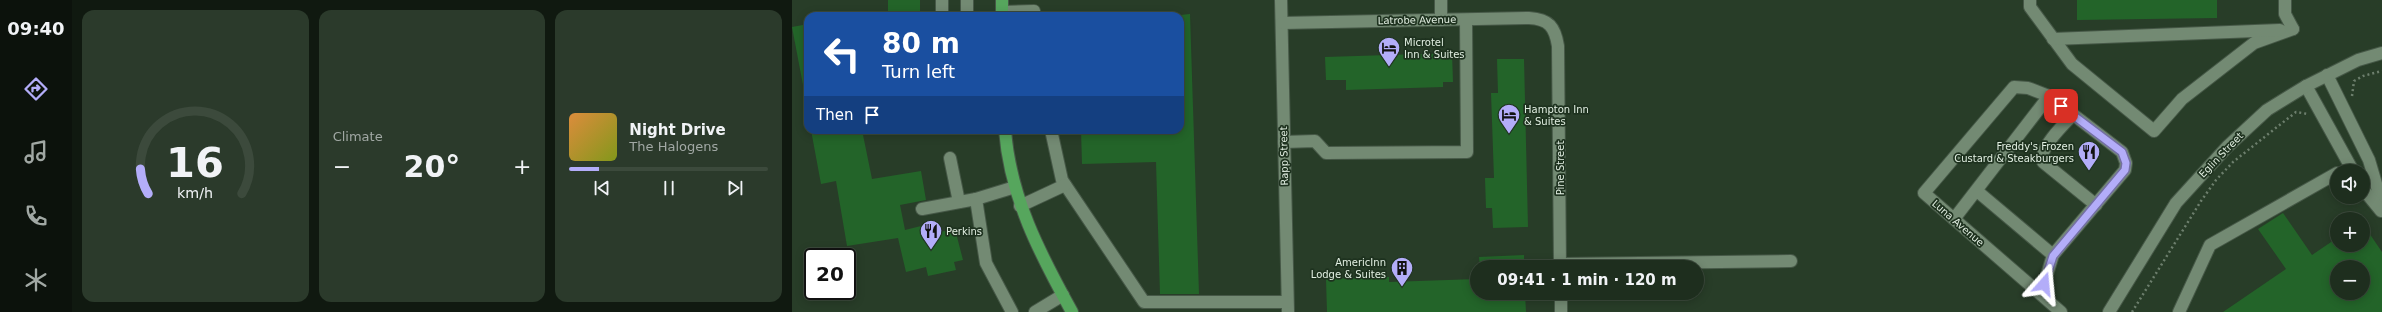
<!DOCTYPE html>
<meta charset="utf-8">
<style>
body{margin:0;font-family:"DejaVu Sans",sans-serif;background:#2b3a2b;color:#f1f3f6;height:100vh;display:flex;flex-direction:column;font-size:15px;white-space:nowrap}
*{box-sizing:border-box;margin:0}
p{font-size:13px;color:#a1a8a4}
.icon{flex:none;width:22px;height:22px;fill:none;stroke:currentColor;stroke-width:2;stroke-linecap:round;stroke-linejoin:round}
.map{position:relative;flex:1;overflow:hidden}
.details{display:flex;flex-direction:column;gap:10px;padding:10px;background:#101910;width:720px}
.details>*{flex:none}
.hud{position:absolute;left:12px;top:12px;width:380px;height:122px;border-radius:12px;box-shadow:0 2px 10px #0003,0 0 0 1px #3c4a3c;background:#1a4fa0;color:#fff;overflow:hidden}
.controls{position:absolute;left:1538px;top:164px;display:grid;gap:8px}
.controls a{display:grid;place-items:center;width:40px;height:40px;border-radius:50%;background:#1e2e1e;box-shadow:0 2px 10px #0003,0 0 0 1px #3c4a3c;font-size:20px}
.speed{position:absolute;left:12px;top:248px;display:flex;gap:8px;font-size:20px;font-weight:700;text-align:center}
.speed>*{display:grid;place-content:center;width:52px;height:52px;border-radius:50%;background:#1e2e1e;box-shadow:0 2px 10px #0003,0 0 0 1px #3c4a3c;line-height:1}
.speed .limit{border:2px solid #111;border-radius:6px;background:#fff;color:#111}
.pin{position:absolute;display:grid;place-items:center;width:34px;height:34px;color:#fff;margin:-17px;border-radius:8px;box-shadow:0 2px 6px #0006}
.me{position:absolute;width:44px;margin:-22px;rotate:18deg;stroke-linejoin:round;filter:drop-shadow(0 0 3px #0008)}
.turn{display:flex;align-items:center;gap:14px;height:84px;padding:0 12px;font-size:18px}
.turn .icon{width:52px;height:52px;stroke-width:2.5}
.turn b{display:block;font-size:28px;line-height:34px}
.then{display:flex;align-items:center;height:38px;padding:0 12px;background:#0003;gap:8px;font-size:15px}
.big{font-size:30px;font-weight:700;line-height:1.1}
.details .widget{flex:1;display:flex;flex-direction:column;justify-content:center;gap:6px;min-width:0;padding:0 14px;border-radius:12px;background:#2b3a2b}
.details .dial{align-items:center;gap:0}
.dial svg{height:104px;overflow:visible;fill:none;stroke:#3c4a3c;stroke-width:7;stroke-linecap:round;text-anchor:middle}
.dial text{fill:#f1f3f6;stroke:none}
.song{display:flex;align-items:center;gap:12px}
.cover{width:48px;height:48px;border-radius:6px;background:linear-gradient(135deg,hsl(30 70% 55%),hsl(70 70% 35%))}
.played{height:4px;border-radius:2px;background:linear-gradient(90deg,#b3adf9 15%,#3c4a3c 15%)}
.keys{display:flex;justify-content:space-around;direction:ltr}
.heat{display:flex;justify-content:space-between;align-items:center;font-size:22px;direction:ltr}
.details .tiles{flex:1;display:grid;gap:10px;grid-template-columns:repeat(3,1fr)}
.trip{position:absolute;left:678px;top:260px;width:234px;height:40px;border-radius:20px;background:#1e2e1e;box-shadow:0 2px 10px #0003,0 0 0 1px #3c4a3c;font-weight:700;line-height:40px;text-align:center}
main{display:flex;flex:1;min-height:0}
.menu{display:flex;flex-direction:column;width:72px;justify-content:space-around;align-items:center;background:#0c120c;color:#a1a8a4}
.menu .icon{width:28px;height:28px}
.menu .selected{color:#b3adf9}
.menu b{font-size:18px;color:#f1f3f6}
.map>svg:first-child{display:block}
.building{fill:#236429;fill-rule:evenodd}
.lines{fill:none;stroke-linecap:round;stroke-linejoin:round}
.minor-casing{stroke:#465847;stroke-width:14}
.major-casing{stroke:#465847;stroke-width:14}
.path{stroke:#6d7f6d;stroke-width:2.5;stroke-dasharray:2 3;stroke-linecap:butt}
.minor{stroke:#738a73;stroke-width:12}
.major{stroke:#56a65d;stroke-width:12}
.route-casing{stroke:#7470a2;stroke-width:10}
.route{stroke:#b3adf9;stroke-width:7}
.labels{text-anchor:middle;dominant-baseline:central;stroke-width:3.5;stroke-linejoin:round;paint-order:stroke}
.street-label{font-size:10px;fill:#e2efe2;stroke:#1e321f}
.poi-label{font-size:10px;fill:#e2efe2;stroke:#1e321f;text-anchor:start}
</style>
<main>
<nav class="menu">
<b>09:40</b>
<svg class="icon selected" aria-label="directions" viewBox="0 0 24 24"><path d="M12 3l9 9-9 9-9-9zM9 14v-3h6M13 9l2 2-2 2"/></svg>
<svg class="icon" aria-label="music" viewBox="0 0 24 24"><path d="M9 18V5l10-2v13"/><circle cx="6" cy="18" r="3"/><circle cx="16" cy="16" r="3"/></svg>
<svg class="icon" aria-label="phone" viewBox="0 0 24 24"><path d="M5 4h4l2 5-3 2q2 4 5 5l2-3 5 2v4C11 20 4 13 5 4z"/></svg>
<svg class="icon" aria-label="climate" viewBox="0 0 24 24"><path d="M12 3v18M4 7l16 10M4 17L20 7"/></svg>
</nav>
<section class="details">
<div class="tiles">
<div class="widget dial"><svg viewBox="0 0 100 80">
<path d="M14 69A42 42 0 1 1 86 69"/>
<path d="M14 69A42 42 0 0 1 8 50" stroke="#b3adf9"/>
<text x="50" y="56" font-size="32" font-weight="700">16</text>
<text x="50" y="72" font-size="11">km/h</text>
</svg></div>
<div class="widget"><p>Climate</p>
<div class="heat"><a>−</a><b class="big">20°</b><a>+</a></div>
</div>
<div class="widget">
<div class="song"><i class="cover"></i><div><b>Night Drive</b><p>The Halogens</p></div></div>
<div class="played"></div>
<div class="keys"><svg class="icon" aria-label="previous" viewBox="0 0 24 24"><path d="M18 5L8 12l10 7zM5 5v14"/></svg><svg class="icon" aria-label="pause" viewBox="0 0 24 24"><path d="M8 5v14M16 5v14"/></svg><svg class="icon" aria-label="next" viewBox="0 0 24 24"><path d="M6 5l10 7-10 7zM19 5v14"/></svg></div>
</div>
</div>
</section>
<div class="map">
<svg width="1590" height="312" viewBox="0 0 1590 312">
<rect width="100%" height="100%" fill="#283d28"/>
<g class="building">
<rect x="96" y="0" width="32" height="16"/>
<polygon points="1285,0 1425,0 1425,18 1285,20"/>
<polygon points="398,14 407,294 368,294 364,162 290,164 289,130 388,130 388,15"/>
<polygon points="16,24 16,85 11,85 0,27"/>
<polygon points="660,53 661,82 651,82 651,87 554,90 554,80 534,80 533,57"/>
<polygon points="705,59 732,59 736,227 701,228 700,208 694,208 693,178 702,178 699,93 706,93"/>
<polygon points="19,130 70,130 80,179 129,171 134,200 108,205 113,230 145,222 148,232 163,229 171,260 162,262 164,270 136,276 134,267 114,272 106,238 55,246 44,181 29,184"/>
<path d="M1491,213L1520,255L1545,238V245H1571V224L1590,252V312H1431L1494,269L1466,229ZM1545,267H1571V293H1545Z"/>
<polygon points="732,255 732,267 688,267 687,257"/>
<polygon points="597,277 597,282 685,279 685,293 733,293 734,312 535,312 534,279"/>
</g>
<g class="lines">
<g class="minor-casing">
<g id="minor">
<polyline points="150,0 150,16"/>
<polyline points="175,0 175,16"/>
<polyline points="489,0 496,312"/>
<polyline points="649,0 649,20"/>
<polyline points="1238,0 1238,7 1280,64 1362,131 1390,99 1462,43 1501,29"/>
<polyline points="1493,0 1493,14 1501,29"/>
<polyline points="210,12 242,11 243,16"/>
<path d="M490,23L737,18C757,19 763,27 766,46L768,267"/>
<polyline points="1261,39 1488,30"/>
<polyline points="1535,75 1577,160 1590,204"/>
<polyline points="1514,86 1561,171"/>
<polyline points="1257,96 1236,88 1222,87 1132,193 1269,312"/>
<path d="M1281,115C1272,124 1246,149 1251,162L1304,205"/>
<polyline points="259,130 270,180 352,302 495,302"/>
<polyline points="492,142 523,141 534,153 675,152 674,20"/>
<polyline points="158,158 167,202"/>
<polyline points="1571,189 1589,211"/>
<polyline points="228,206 273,185"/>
<polyline points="130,209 184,199"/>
<polyline points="1162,219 1257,96 1330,152 1334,163 1333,170 1261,255 1185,191"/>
<polyline points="768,264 999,261"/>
<polyline points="769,293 769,312"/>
<polyline points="1249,294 1261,255"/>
<polyline points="220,312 194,263 184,199 223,187"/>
<polyline points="243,312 271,295"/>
<polyline points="1317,312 1384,203 1435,147 1475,110 1514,86 1566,60 1590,53"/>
<polyline points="1387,312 1418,245 1545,173"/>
</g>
</g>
<g class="major-casing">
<g id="major">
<polyline points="210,0 210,16"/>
<path d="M213,130C218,197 248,254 280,312"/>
</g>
</g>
<g class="path">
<polyline points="1560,96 1562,81 1571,76 1590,71"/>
<polyline points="1340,312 1409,201 1424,180 1441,162 1504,112 1516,114"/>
</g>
<use href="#minor" class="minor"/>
<use href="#major" class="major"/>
</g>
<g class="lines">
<g class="route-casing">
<polyline id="route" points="1252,284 1261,256 1333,170 1334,163 1330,152 1269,106"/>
</g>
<use href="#route" class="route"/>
</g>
<defs>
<g id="hotel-pin" transform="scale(1.15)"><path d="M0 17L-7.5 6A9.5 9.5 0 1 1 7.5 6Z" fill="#b3adf9" stroke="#1e321f"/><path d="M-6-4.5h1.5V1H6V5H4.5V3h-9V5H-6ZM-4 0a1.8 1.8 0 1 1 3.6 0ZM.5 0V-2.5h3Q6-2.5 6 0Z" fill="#111"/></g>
<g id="restaurant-pin" transform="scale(1.15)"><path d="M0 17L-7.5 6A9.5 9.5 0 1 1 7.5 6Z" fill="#b3adf9" stroke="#1e321f"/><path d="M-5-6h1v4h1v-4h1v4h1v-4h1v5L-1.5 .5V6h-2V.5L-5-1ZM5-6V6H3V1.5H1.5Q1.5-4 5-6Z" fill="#111"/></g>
<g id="building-pin" transform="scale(1.15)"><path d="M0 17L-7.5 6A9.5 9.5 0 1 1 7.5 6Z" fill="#b3adf9" stroke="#1e321f"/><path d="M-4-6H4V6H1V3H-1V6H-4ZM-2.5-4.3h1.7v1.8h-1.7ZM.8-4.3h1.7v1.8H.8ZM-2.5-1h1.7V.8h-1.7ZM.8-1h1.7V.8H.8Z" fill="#111"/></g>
</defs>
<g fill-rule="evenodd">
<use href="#hotel-pin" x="597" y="48"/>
<use href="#hotel-pin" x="717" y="115"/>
<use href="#restaurant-pin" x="1297" y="152"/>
<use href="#restaurant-pin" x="139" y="231"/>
<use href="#building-pin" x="610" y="268"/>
</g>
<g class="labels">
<g class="street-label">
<text transform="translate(625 20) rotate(-1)">Latrobe Avenue</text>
<text transform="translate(1429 155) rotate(-46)">Eglin Street</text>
<text transform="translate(492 156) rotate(-91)">Rapp Street</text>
<text transform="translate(768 168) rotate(-90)">Pine Street</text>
<text transform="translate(1166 223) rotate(41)">Luna Avenue</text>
</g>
<g class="poi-label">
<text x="612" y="42">Microtel<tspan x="612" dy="12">Inn &amp; Suites</tspan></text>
<text x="732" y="109">Hampton Inn<tspan x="732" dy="12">&amp; Suites</tspan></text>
<text x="1282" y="146" text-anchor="end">Freddy's Frozen<tspan x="1282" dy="12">Custard &amp; Steakburgers</tspan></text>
<text x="154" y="231">Perkins</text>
<text x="594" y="262" text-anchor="end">AmericInn<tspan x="594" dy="12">Lodge &amp; Suites</tspan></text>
</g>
</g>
</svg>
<div class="controls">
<a><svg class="icon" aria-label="sound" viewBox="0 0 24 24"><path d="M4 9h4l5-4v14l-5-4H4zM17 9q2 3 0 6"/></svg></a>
<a>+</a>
<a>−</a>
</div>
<div class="speed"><div class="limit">20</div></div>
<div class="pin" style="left:1269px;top:106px;background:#d93025"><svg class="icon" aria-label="arrive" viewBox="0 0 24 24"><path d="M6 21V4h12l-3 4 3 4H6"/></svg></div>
<svg class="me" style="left:1252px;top:284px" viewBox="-20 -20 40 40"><path d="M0-17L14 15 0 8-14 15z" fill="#b3adf9" stroke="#fff" stroke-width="4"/></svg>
<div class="trip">09:41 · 1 min · 120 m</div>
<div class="hud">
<div class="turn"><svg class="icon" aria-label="left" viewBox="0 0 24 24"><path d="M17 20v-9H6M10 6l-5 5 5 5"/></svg><div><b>80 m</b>Turn left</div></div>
<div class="then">Then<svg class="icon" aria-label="arrive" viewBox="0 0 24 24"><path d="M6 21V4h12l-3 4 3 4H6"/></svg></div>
</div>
</div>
</main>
